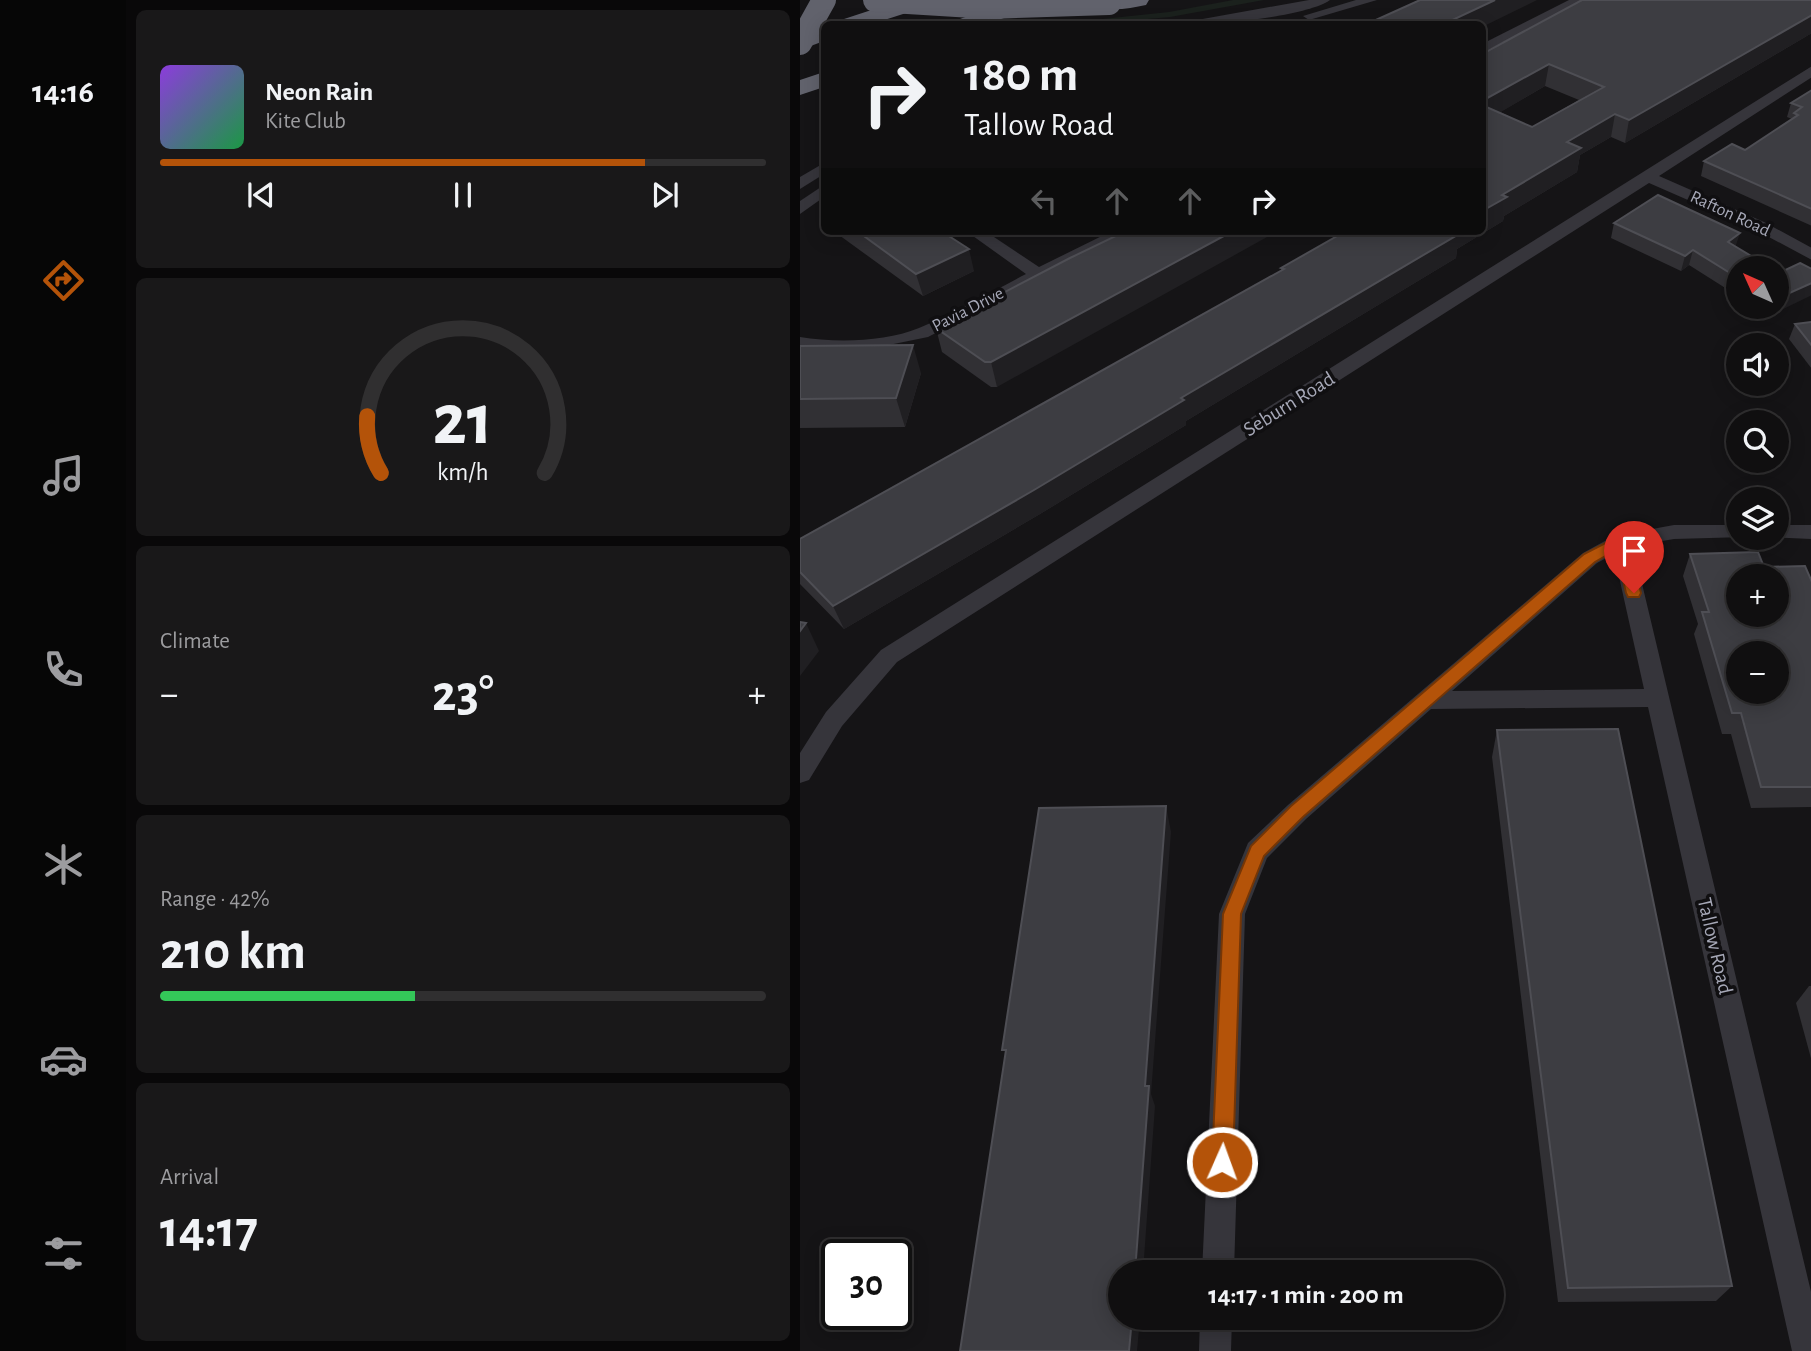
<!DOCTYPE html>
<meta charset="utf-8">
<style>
body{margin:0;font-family:"Alegreya Sans",sans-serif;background:#191819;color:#f1f3f6;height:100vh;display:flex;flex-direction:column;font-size:26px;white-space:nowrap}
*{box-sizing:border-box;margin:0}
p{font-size:23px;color:#9c9c9f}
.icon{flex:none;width:38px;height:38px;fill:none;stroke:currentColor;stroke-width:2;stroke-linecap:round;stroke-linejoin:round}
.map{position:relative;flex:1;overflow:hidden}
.details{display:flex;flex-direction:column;gap:10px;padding:10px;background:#090809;width:674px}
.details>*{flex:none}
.banner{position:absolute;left:21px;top:21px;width:665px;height:214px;border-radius:10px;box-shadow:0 4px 18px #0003,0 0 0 2px #302f30;background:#100f10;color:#f1f3f6;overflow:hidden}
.needle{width:46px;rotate:315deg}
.controls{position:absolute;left:926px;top:256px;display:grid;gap:14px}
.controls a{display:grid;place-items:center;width:63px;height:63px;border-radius:50%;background:#100f10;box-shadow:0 4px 18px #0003,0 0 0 2px #302f30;font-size:35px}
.speed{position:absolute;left:21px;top:1239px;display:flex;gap:14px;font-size:35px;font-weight:700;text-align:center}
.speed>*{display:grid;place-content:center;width:91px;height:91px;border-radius:50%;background:#100f10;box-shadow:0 4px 18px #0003,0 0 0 2px #302f30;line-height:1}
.speed .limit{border:4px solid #111;border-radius:10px;background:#fff;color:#111}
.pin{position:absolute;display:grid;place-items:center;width:60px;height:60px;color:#fff;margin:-72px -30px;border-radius:50% 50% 50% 0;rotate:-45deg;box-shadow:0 0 7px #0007}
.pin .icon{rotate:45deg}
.me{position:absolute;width:77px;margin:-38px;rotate:2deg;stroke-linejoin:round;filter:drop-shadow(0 0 5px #0008)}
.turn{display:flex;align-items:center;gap:24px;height:147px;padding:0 28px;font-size:32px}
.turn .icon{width:91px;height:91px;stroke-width:2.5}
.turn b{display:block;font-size:49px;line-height:60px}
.lanes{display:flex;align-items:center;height:66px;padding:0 28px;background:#0003;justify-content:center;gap:35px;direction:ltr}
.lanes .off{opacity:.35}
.big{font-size:52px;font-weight:600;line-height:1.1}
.details .tile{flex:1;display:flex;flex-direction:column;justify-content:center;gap:10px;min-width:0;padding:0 24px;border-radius:10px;background:#191819}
.details .dial{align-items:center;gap:0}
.dial svg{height:182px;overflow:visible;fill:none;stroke:#302f30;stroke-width:7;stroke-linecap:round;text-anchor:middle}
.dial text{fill:#f1f3f6;stroke:none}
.song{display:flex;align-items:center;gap:21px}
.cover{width:84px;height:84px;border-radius:10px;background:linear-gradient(135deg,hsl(270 70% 55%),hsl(140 70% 35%))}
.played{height:7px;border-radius:4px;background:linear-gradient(90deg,#b45309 80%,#302f30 80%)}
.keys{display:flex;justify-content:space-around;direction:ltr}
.heat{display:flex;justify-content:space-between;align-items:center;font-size:38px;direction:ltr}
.charge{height:10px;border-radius:5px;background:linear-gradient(90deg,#34c759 42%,#302f30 0)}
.trip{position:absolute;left:308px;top:1260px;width:396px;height:70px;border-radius:35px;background:#100f10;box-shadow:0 4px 18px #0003,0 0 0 2px #302f30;font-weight:600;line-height:70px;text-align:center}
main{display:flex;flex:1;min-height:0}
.tabs{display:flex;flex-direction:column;width:126px;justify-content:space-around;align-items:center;background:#060606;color:#9c9c9f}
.tabs .icon{width:49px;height:49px}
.tabs .active{color:#b45309}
.tabs b{font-size:32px;color:#f1f3f6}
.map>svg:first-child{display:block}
.green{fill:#1b211d}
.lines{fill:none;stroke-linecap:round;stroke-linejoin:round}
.minor{fill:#36353b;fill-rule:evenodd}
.motorway{fill:#61626c;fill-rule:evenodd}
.motorway-bridge{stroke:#61626c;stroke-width:24}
.wall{fill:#313034;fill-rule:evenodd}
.shaded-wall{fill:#201f22}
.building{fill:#3d3d42;stroke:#4e4e54;stroke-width:2;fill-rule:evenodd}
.route{fill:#b45309;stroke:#753606;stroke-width:2}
.labels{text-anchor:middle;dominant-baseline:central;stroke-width:7;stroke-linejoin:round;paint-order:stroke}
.far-street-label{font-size:18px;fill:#a6a8b7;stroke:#100f11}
.street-label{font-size:21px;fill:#a6a8b7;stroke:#100f11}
</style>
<main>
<nav class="tabs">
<b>14:16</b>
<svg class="icon active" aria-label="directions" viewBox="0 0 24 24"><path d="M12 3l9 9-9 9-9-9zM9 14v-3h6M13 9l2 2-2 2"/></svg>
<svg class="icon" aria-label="music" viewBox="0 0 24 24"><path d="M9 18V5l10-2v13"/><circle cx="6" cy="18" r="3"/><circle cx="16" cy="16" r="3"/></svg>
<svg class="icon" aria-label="phone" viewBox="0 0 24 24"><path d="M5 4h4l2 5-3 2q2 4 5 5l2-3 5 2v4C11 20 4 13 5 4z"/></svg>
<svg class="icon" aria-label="climate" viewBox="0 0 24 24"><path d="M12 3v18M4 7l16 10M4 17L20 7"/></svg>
<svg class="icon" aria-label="car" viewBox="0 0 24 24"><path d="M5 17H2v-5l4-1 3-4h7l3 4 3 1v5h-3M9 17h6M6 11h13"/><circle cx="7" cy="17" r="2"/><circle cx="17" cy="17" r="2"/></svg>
<svg class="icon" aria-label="filters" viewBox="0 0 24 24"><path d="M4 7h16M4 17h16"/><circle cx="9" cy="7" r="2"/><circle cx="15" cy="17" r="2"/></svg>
</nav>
<section class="details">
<div class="tile">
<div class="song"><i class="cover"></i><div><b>Neon Rain</b><p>Kite Club</p></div></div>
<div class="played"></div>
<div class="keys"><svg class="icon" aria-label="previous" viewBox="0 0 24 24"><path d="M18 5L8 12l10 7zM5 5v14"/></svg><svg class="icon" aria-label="pause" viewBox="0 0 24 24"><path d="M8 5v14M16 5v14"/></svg><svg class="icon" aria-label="next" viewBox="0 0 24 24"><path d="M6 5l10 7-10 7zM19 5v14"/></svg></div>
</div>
<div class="tile dial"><svg viewBox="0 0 100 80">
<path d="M14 69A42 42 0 1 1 86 69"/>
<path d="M14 69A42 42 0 0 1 8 44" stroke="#b45309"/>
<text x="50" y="56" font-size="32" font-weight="700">21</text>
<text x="50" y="72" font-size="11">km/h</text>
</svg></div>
<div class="tile"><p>Climate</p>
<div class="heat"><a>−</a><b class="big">23°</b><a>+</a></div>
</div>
<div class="tile"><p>Range · 42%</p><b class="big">210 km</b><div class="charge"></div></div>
<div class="tile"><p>Arrival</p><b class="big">14:17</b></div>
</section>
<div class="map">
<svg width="1012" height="1351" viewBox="0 0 1012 1351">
<rect width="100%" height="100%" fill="#151416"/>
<polygon class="green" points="433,0 464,0 370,17 292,24 293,20 369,12"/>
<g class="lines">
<g class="minor">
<path d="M509,0H530C511,15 416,26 391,24L397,20Z"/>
<polygon points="556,0 577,0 509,20 503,16"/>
<polygon points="769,0 785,0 682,53 682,44"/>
<polygon points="1012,66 1012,77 859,176 964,222 1012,248 1012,260 952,228 849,183 97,662 42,726 9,780 0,783 0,753 26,712 81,650"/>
<polygon points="24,163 24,174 0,189 0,177"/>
<polygon points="24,185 24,197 0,214 0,201"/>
<path d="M166,231H185L239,267L312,231H332L128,337L74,348L18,350L0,347V337C36,343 85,342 119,328C156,312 191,292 226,274Z"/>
<path d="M874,525H938V537H945L874,539L833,546L1012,1296V1351H992L848,707L631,709L506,819L467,858L445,914L434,1272H402L419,914L448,843L488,805L783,553L814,536ZM814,554L844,689L652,691L797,563Z"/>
<polygon points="976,525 1012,525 1012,539 969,537 976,537"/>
<polygon points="400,1318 432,1318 431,1351 399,1351"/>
</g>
<g class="motorway">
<polygon points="102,0 134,0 131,5 72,24 41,24 44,19"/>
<polygon points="212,0 243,0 240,5 187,24 157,24 160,19"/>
<path d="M300,0H349L346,5C332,8 315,11 301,8L298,3Z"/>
<polygon points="24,27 24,41 0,50 0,35"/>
<polygon points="24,72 24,87 0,95 0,80"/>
</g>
<g class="motorway-bridge">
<polyline points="75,0 189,7 309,3"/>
<polyline points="0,43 24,0"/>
</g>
</g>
<g class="wall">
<path d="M1012,0V33L825,143L811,137L780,155L777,172L704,216L703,221L657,249L656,258L386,421V425L240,514L44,629L0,584V539L481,271V268L682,231V54ZM745,86L779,100L732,127L700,112Z"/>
<polygon points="1012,90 1012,226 901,176 904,161 945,150 992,119 987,117 991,103"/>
<polygon points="814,223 936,246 938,268 938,296 889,265 881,271 811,238"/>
<polygon points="38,231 141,231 174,271 123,296 39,235"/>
<polygon points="236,231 254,231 244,236"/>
<polygon points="326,231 197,387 191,387 142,352 136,328"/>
<polygon points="1012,269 969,316 954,306 976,306 979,273"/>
<polygon points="1012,322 1012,369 989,339 995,324"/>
<polygon points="0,346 121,373 105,427 0,428"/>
<polygon points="890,554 964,567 1012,582 1012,807 951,808 931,734 922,734 894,634 898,624 883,576"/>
<polygon points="697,730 932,1286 916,1301 758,1302 692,757"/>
<polygon points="1009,986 1012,986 1012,1062 996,1003"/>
</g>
<g class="shaded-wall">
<polygon points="695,0 737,0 682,27 682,24 644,24"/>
<polygon points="1012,15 1012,33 825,143 829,120"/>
<polygon points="749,64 745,86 682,123 682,101"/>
<polygon points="815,114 811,137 780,155 777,172 704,216 703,221 657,249 656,258 386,421 386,425 240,514 44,629 33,606 381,398 651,231 682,231 682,211 767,142"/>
<polygon points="243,231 254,231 244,236"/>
<polygon points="433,231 478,231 197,387 191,362"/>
<polygon points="940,233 935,248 928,242"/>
<polygon points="169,249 174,271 123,296 116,274"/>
<polygon points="893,250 889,265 881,271 885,256"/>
<polygon points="1012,283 1012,295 969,316 972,306 976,306 976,299"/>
<polygon points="113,345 121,373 105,427 96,398"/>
<polygon points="6,623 19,651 0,676 0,631"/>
<polygon points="366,806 371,832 351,1094 355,1106 343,1272 335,1272 345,1086"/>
<polygon points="332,1318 340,1318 337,1351 329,1351"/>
</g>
<g class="building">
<polygon points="620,0 695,0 644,24 567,24"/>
<polygon points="782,0 1012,0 1012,15 829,120 815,114 767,142 781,148 702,195 707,197 682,211 682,105 732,127 804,87 749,64 682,101 682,54"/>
<polygon points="1012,90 1012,209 904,161 932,144 945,150 998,115 994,113 1002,107 991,103"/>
<polygon points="858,195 940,233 928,242 971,268 938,268 938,278 893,250 885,256 814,223"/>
<polygon points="57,231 141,231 169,249 116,274"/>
<polygon points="326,231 433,231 191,362 185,362 136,328 270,258"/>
<polygon points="546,231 653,231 659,234 381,398 384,400 234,490 33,606 0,572 0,539 484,269 481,268"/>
<polygon points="1000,263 1012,269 1012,283 976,299 976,271 979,273"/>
<polygon points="1012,322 1012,346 995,324"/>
<polygon points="113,345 96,398 0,399 0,346"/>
<path d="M958,552L964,567L1005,566L1012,582V787H961L941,713H932L902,612H909L890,554ZM938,576H976V614H938ZM938,653H976V691H938Z"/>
<polygon points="0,622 6,623 0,631"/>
<polygon points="818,729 932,1286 768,1288 697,730"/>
<polygon points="366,806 345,1086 349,1086 335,1272 320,1272 320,1318 332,1318 329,1351 160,1351 206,1050 202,1050 239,808"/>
</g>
<polygon class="route" points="821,535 829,541 841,593 839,597 828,597 826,593 816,550 795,562 503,817 464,856 441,914 433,1162 430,1169 422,1173 415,1169 412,1162 423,914 451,846 491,806 784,554"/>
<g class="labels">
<g class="far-street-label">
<text transform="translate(930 214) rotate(25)">Rafton Road</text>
<text transform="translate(168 310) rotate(-27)">Pavia Drive</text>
</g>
<g class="street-label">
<text transform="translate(489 404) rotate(-32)">Seburn Road</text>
<text transform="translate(915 946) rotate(77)">Tallow Road</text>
</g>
</g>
</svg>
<div class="controls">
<a><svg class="needle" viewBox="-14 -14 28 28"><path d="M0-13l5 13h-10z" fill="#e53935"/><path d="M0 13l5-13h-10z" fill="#9c9c9f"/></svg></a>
<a><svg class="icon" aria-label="sound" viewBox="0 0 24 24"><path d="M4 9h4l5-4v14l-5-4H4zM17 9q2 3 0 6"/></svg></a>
<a><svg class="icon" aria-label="search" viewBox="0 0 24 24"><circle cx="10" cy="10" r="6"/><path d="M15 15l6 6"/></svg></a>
<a><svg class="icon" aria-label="layers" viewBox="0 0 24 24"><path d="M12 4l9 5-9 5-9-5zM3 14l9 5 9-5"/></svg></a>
<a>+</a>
<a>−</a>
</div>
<div class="speed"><div class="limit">30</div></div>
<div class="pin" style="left:834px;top:593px;background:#d93025"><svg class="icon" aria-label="arrive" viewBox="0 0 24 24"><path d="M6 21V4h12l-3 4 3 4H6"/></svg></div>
<svg class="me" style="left:422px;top:1162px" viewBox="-20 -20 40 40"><circle r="17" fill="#b45309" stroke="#fff" stroke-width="3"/><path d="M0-11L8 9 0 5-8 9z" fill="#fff"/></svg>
<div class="trip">14:17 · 1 min · 200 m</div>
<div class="banner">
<div class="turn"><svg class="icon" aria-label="right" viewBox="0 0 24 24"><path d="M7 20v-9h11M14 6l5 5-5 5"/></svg><div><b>180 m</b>Tallow Road</div></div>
<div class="lanes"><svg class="icon off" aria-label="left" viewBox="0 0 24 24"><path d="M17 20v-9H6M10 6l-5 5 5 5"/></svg><svg class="icon off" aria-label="ahead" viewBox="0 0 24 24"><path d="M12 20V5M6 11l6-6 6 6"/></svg><svg class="icon off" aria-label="ahead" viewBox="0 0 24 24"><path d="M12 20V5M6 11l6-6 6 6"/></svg><svg class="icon" aria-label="right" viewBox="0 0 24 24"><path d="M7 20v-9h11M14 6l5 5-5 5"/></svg></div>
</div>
</div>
</main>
